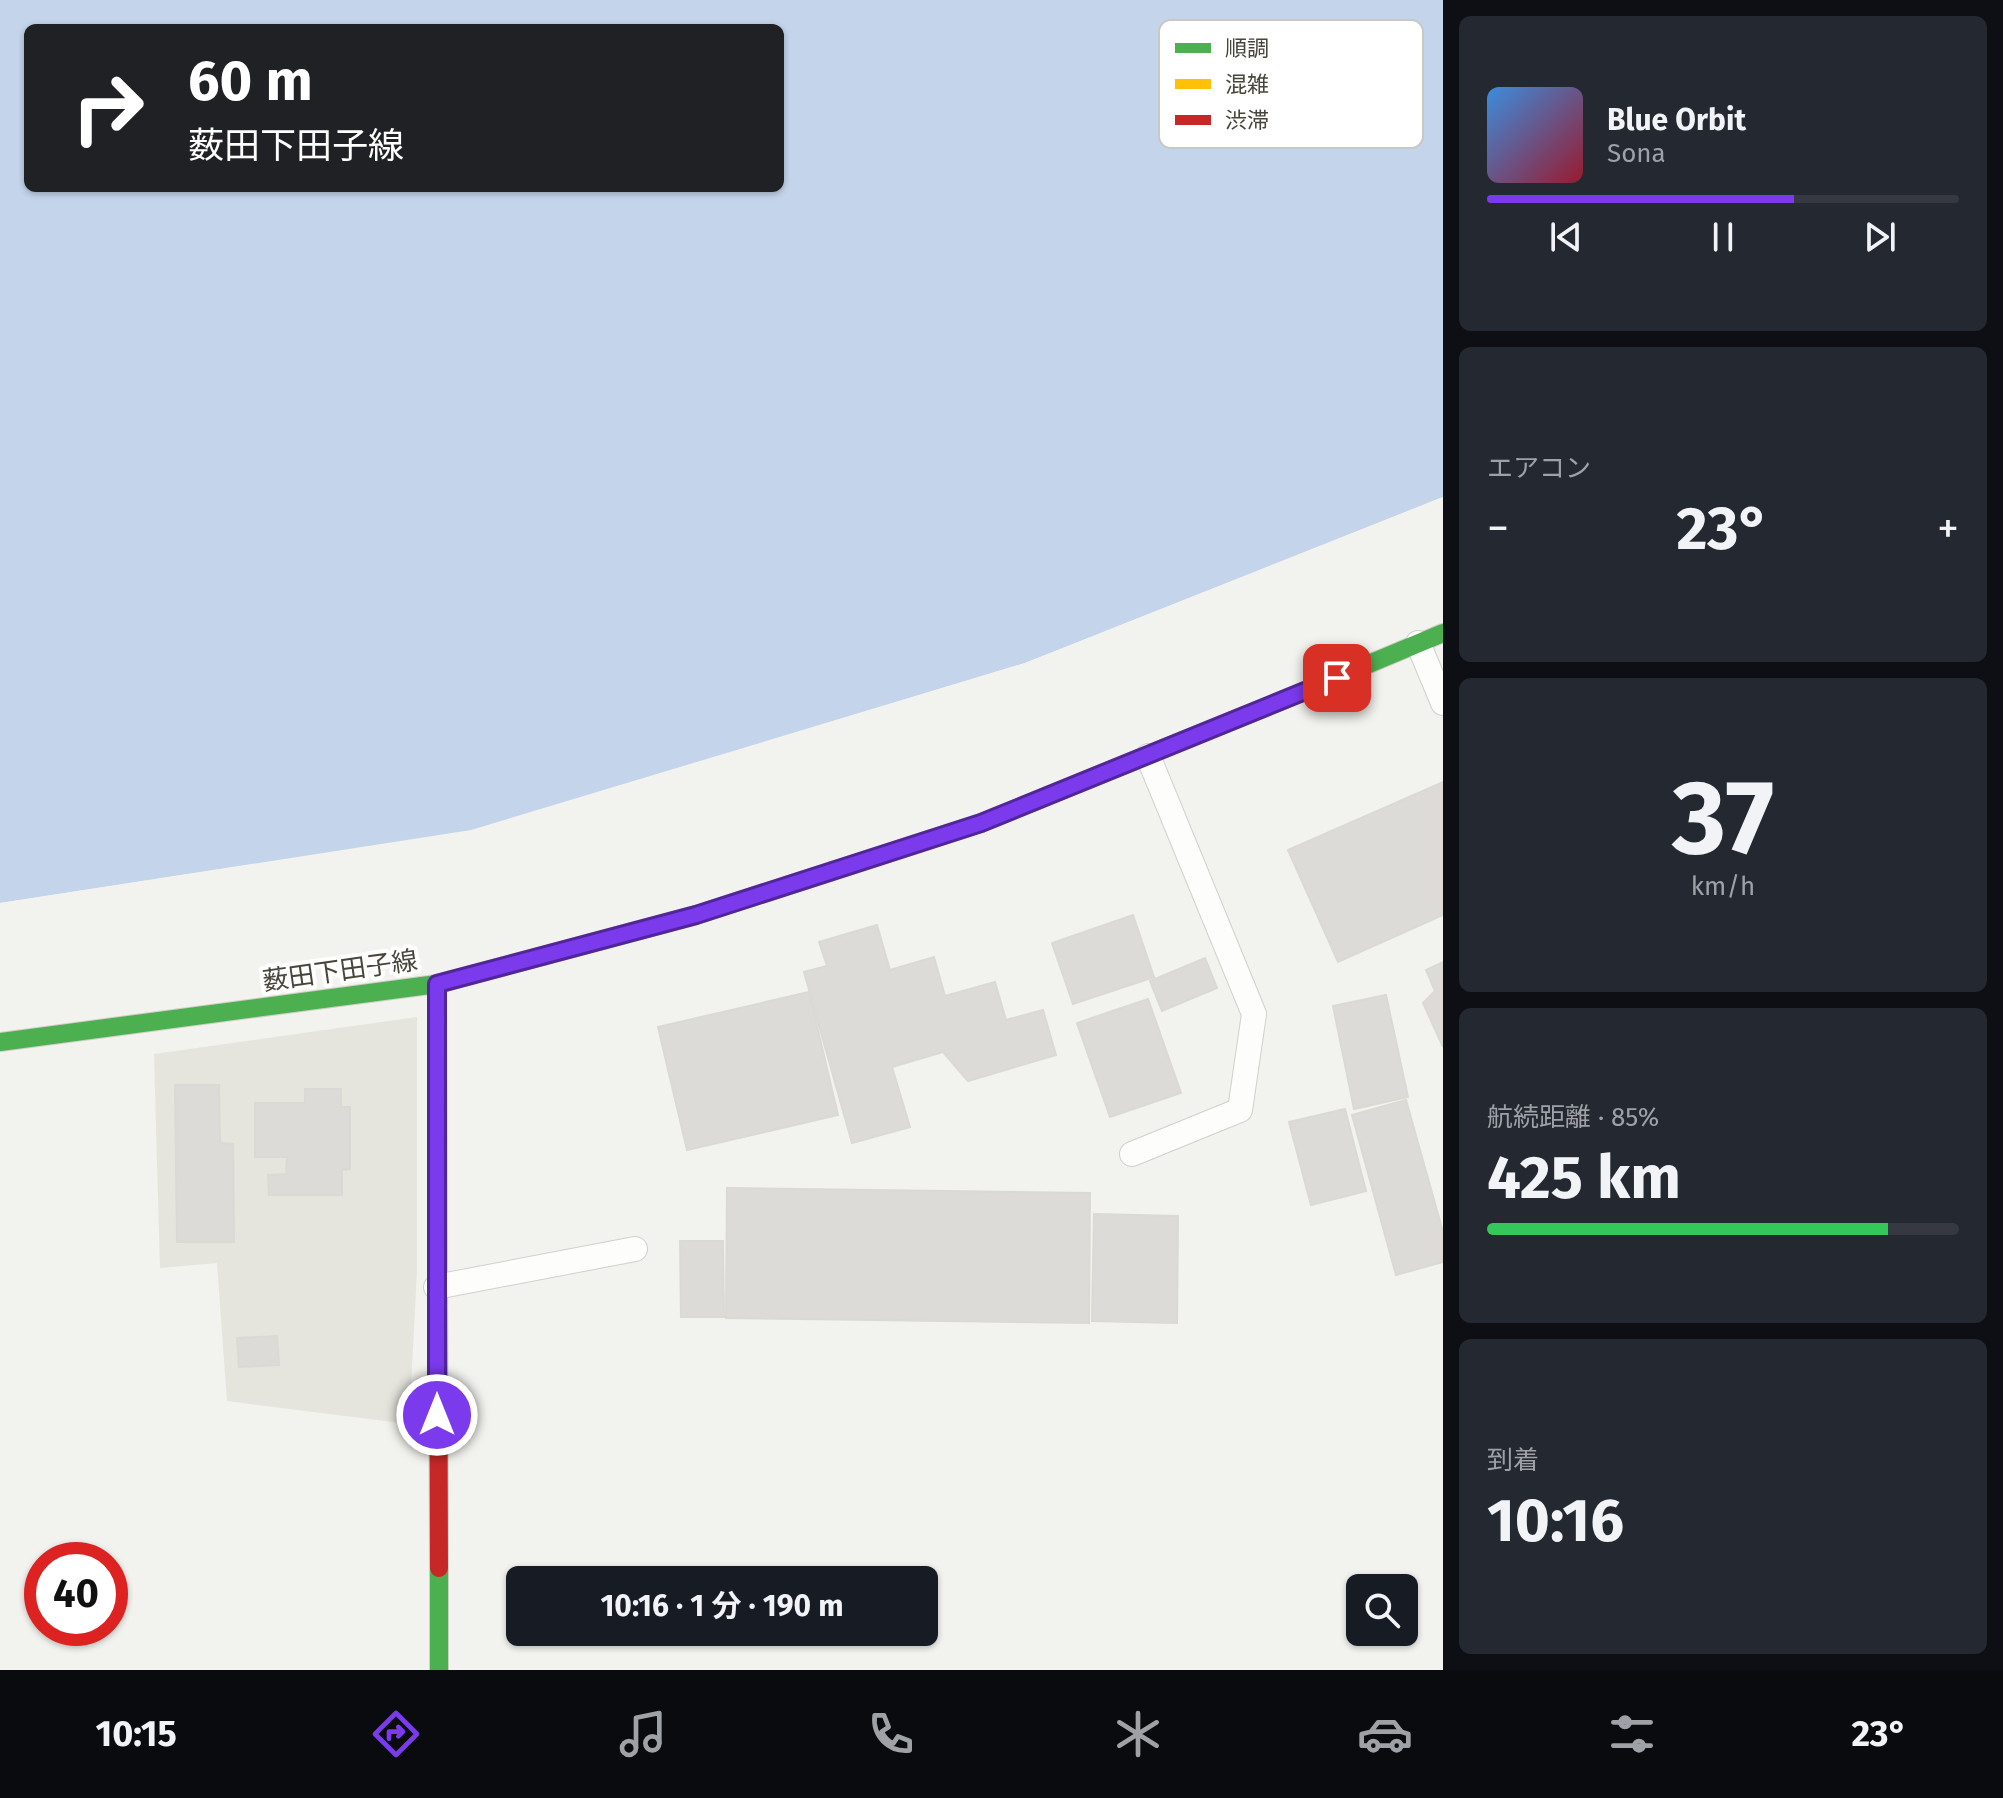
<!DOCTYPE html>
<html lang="ja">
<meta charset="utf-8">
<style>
body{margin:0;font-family:"Fira Sans","Noto Sans JP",sans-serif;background:#242831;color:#f1f3f6;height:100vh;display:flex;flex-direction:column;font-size:30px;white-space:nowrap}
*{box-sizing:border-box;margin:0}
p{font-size:26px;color:#9ea1a6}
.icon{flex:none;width:44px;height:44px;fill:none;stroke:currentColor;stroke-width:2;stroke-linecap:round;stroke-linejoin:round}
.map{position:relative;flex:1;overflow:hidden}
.panel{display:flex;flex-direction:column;gap:16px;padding:16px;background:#0d0f14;width:560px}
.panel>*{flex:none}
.guide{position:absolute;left:24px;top:24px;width:760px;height:168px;border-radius:12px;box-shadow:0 2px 6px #0004;background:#202124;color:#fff;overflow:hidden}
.fabs{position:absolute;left:1346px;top:1574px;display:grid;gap:16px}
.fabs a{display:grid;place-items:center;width:72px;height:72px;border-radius:12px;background:#171b24;box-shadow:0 2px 6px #0004;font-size:40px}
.speed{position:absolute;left:24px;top:1542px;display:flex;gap:16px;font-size:40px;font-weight:700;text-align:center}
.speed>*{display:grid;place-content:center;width:104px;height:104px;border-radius:50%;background:#171b24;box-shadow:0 2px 6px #0004;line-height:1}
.speed .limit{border:12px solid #d22;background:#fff;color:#111}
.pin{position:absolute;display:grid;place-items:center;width:68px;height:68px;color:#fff;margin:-34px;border-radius:16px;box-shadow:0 4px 12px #0006}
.me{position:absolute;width:88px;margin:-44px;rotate:0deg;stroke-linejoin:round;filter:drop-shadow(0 0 6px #0008)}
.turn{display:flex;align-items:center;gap:28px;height:168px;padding:0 32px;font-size:36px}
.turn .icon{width:104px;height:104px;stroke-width:2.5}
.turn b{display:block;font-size:56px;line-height:68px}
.big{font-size:60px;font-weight:700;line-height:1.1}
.panel .widget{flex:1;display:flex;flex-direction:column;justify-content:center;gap:12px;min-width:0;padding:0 28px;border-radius:12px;background:#242831}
.panel .dial{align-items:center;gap:0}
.dial b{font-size:104px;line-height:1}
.song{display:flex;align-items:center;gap:24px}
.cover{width:96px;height:96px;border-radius:12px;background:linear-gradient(135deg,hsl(210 70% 55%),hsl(350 70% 35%))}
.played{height:8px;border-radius:4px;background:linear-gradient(90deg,#7c3aed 65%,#363941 65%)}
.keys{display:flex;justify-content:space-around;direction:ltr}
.heat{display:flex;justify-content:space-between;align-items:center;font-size:44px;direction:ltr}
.charge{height:12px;border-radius:6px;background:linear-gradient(90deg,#34c759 85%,#363941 0)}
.trip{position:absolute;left:506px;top:1566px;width:432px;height:80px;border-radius:12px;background:#171b24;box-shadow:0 2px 6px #0004;font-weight:700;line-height:80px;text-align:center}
.tabs{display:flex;height:128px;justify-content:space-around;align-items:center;background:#090b0e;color:#9ea1a6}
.tabs .icon{width:56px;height:56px}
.tabs .selected{color:#7c3aed}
.tabs b{font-size:36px;color:#f1f3f6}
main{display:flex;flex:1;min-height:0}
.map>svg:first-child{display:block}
.residential{fill:#e5e4dd}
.water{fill:#c4d4ea;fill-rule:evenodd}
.pier{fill:#f2f2ee}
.building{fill:#dcdbd7;stroke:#dad9d4;stroke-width:2}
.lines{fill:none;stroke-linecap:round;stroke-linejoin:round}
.lane-casing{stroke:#d0d0cc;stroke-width:26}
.fast-casing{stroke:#cfcfc5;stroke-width:20}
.slow-casing{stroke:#cfcfc5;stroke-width:20}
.jam-casing{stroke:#cfcfc5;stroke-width:20}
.lane{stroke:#fdfdfc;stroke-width:24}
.fast{stroke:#4caf50;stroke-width:18}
.slow{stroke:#ffc107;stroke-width:18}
.jam{stroke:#c62828;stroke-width:18}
.route-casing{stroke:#51269a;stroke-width:20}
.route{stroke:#7c3aed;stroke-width:14}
.labels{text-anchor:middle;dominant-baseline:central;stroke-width:8;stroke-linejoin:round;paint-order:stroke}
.street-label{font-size:26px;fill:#48463b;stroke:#fff}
.key{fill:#fff;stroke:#c8c8c4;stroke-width:2}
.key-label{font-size:22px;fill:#48463b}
</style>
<main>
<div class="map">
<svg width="1443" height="1670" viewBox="0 0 1443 1670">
<rect width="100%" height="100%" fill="#f2f2ee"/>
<polygon class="residential" points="417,1017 417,1271 409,1424 227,1401 217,1263 160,1268 154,1054"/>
<path class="water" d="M0,0H1443V497L1025,663L471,831L0,903ZM28,28H780V188H28Z"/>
<polygon class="pier" points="1443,497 1442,502 1026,667 472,834 0,907 0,903 471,830 1025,663"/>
<g class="building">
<polygon points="1443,782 1443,915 1338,962 1288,850"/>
<polygon points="1133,915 1154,977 1073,1004 1052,943"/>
<polygon points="877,925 890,970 934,957 945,996 995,982 1006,1020 1043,1010 1056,1055 968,1081 943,1052 892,1067 910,1127 852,1143 804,972 827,966 819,942"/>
<polygon points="1205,958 1217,988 1162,1011 1150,981"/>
<polygon points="1443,962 1443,1047 1423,1003 1435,991 1426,970"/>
<polygon points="809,992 838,1115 687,1150 658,1027"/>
<polygon points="1386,995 1408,1097 1354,1109 1333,1006"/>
<polygon points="1148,999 1181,1093 1110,1117 1077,1023"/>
<polygon points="175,1085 219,1085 220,1143 233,1144 234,1242 177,1242"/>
<polygon points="305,1089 341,1089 341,1107 350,1107 350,1169 342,1170 342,1195 269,1195 268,1175 286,1174 287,1157 255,1157 255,1103 305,1103"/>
<polygon points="1406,1100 1443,1232 1443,1262 1396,1275 1352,1115"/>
<polygon points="1345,1109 1366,1191 1311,1205 1289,1122"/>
<polygon points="727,1188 1090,1193 1089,1323 726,1318"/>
<polygon points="1094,1214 1178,1216 1177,1323 1092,1321"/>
<polygon points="680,1241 723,1241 724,1317 681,1317"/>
<polygon points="277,1336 279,1365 239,1367 237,1338"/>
</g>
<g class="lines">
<g class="lane-casing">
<g id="lane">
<polyline points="1418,643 1443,703"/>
<polyline points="1132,1154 1240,1110 1254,1014 1148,756"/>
<polyline points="436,1287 635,1249"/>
</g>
</g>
<g class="fast-casing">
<g id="fast">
<polyline points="1266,707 1443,633"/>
<polyline points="0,1042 437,984 636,931"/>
<polyline points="439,1568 439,1670"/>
</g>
</g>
<g class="slow-casing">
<polyline id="slow" points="636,931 696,915 981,823 1266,707"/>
</g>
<g class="jam-casing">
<polyline id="jam" points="437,984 439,1568"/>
</g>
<use href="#lane" class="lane"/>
<use href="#fast" class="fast"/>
<use href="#slow" class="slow"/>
<use href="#jam" class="jam"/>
</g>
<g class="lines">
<g class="route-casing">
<polyline id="route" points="437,1415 437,984 696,915 981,823 1337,678"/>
</g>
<use href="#route" class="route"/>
</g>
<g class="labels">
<g class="street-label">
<text transform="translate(340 971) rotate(-8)">薮田下田子線</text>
</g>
</g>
<rect x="1159" y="20" width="264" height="128" rx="12" class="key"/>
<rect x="1175" y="43" width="36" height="10" fill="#4caf50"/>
<rect x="1175" y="79" width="36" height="10" fill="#ffc107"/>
<rect x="1175" y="115" width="36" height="10" fill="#c62828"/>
<g class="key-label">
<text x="1225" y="56">順調</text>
<text x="1225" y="92">混雑</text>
<text x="1225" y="128">渋滞</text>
</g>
</svg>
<div class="fabs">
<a><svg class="icon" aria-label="search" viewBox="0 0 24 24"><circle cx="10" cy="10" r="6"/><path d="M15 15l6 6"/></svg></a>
</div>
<div class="speed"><div class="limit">40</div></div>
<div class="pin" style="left:1337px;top:678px;background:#d93025"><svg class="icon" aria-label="arrive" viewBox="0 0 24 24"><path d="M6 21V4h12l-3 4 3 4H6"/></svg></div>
<svg class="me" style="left:437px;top:1415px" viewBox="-20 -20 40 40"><circle r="17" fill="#7c3aed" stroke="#fff" stroke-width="3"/><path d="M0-11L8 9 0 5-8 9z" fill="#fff"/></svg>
<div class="trip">10:16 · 1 分 · 190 m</div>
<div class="guide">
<div class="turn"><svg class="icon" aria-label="right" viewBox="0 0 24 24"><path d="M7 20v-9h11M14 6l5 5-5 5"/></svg><div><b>60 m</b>薮田下田子線</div></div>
</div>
</div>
<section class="panel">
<div class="widget">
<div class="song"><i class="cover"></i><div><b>Blue Orbit</b><p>Sona</p></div></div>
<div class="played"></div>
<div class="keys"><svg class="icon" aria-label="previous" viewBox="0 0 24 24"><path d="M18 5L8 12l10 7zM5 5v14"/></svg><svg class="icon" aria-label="pause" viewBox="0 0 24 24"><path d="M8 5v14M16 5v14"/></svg><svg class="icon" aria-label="next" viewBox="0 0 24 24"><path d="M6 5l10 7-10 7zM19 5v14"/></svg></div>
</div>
<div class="widget"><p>エアコン</p>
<div class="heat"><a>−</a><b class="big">23°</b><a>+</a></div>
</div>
<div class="widget dial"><b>37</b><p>km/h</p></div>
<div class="widget"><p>航続距離 · 85%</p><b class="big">425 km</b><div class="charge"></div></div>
<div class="widget"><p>到着</p><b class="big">10:16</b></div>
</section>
</main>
<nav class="tabs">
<b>10:15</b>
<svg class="icon selected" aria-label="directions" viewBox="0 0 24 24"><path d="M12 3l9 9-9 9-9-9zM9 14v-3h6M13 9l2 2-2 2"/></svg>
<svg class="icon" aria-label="music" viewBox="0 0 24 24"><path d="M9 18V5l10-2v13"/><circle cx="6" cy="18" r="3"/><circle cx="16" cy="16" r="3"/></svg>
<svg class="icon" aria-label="phone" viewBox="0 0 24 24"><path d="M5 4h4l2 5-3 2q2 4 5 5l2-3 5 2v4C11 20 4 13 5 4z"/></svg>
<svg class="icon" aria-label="climate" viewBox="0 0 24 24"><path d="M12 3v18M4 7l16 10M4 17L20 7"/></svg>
<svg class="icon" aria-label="car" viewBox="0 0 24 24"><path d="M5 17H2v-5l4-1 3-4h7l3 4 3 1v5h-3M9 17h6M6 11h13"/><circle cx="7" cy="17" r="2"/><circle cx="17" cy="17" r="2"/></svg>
<svg class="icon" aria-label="filters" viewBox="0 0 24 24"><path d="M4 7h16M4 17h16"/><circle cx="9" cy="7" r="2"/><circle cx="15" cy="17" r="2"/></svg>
<b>23°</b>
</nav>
